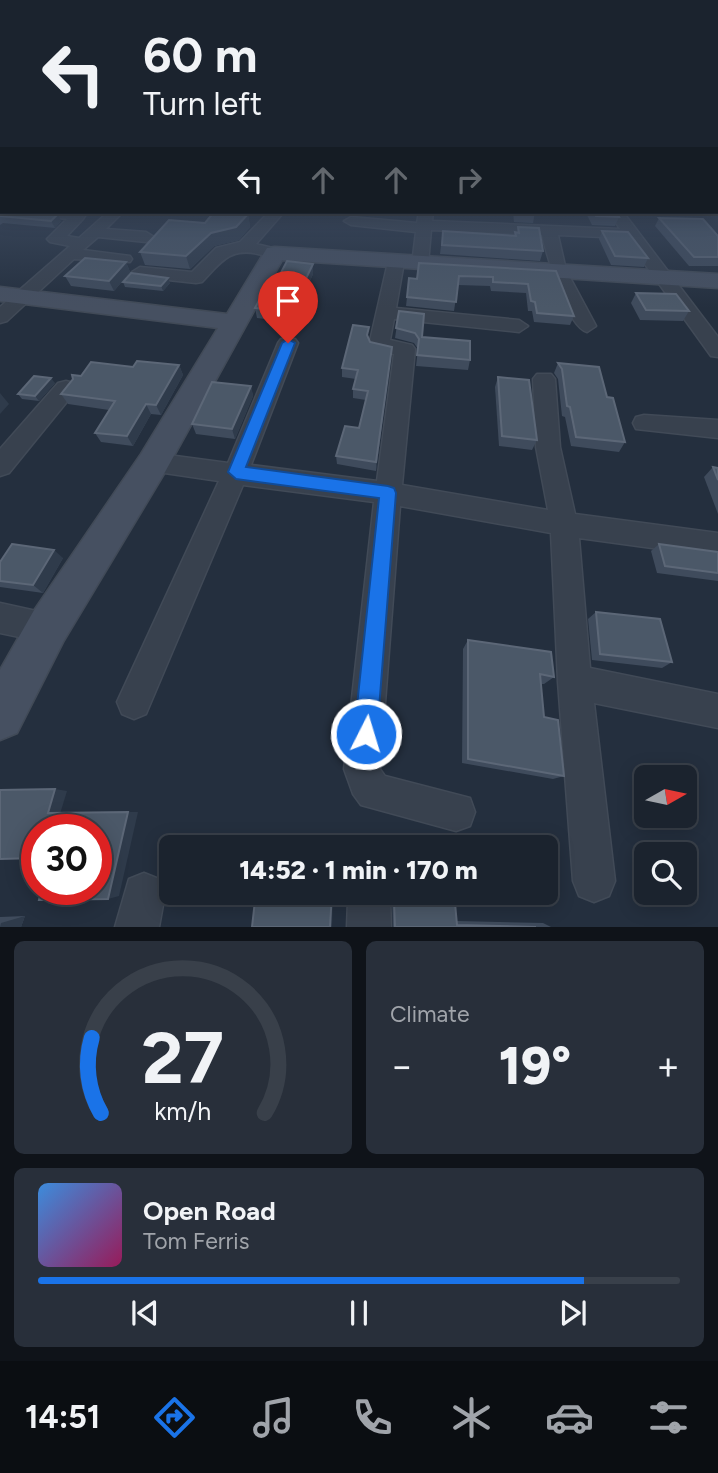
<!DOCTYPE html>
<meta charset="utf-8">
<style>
body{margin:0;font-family:Figtree,sans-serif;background:#282f3a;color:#f1f3f6;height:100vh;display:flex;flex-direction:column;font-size:26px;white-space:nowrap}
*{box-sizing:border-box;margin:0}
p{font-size:23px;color:#a0a4aa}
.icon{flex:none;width:38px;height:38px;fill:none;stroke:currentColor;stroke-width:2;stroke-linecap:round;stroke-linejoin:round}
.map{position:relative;height:927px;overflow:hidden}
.details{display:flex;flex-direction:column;gap:14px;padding:14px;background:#0f1319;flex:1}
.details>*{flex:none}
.banner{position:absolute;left:0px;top:0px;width:719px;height:214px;box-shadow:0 4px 18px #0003,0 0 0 2px #39404a;background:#1b232e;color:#f1f3f6;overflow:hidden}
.needle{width:46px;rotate:81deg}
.controls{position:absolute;left:634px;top:765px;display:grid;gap:14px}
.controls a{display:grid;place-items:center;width:63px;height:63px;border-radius:10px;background:#1b232e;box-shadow:0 4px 18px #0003,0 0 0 2px #39404a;font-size:35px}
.speed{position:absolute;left:21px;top:814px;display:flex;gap:14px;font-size:35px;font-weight:700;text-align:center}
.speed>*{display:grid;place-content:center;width:91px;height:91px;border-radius:50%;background:#1b232e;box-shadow:0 4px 18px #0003,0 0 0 2px #39404a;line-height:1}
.speed .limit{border:10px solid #d22;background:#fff;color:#111}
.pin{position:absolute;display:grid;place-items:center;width:60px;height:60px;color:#fff;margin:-72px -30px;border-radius:50% 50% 50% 0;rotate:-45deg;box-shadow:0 0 7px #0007}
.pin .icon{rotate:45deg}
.me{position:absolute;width:77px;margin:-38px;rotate:5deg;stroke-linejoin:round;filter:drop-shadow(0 0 5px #0008)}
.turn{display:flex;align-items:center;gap:24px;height:147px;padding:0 28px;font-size:32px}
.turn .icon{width:91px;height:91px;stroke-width:2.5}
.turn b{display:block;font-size:49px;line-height:60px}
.lanes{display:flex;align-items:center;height:66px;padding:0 28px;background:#0003;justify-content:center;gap:35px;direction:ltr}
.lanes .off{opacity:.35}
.big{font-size:52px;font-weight:800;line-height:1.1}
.details .card{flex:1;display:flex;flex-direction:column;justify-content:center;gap:10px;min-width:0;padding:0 24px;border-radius:10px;background:#282f3a}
.details .dial{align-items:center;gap:0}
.dial svg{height:182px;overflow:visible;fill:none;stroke:#39404a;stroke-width:7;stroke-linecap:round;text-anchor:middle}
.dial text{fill:#f1f3f6;stroke:none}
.song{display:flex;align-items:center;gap:21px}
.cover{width:84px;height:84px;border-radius:10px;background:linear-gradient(135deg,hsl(210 70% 55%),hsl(330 70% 35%))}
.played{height:7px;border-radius:4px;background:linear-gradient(90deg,#1a73e8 85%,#39404a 85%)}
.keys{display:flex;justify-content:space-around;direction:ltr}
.heat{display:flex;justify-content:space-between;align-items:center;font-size:38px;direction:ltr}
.details .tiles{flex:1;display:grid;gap:14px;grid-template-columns:1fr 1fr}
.card:last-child{grid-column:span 2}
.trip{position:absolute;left:159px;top:835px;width:399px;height:70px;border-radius:10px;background:#1b232e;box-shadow:0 4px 18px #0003,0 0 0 2px #39404a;font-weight:800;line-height:70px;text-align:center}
.dock{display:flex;height:112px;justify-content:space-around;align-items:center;background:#0b0e12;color:#a0a4aa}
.dock .icon{width:49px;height:49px}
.dock .active{color:#1a73e8}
.dock b{font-size:32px;color:#f1f3f6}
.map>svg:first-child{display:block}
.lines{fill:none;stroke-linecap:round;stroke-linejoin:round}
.street-casing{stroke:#414a57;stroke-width:3}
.secondary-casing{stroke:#414a57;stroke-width:3}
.street{fill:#38414e;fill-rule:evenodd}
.secondary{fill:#465061;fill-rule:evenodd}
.wall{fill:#3f4b5c}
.shaded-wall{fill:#2f3b4b}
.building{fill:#4b5868;stroke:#5c6777;stroke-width:2}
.route{fill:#1a73e8;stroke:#114b97;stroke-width:2}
</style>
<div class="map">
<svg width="718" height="927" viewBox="0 0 718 927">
<rect width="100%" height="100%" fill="#242f3e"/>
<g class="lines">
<g class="street-casing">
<g id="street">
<polygon points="34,212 83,213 85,216 83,219 67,236 79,238 108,212 123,212 106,229 146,232 154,237 146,242 98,237 83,250 130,256 132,259 130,262 74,259 7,321 0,323 0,307 70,246 50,242 47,239 67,219 41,216"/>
<path d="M269,212H284L256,244L281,250L283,253L281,256C273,258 266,256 258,254C230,247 220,263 202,282L196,283L140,277L132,272L140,267L192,272L216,248L240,242Z"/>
<path d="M419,212H433L432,221L620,229L609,212H623L718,337V357L711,356L626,238L558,235L566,270L596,326L587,332C566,326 547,255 542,235L431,230L428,264L420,269L412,264L416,232L351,225L344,221L351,217L417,223Z"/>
<polygon points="396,257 404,262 396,308 519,320 528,326 519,332 394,319 390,340 412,345 415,349 402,485 548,510 536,447 533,379 537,374 551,374 555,379 560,447 575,514 718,533 718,557 579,538 590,668 718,694 718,728 594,703 615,881 609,896 594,902 579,896 573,881 558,682 551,533 400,506 380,769 385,776 470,798 475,812 470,826 456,831 361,805 353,794 344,769 374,502 243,485 146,714 134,719 122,714 117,702 219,481 144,470 141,463 144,456 153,453 228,463 278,343 281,339 295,339 298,343 251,465 377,481 394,354 372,349 369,345 388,262"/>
<polygon points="66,381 74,383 77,388 74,393 9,473 0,476 0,449 58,383"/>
<polygon points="644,415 718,420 718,438 636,429 633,423 636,417"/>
<polygon points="0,603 59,616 64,627 59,638 48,643 0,633"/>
<polygon points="144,873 159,879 165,894 159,927 115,927 129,879"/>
<polygon points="351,892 387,892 390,900 391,927 347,927 348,900"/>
</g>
</g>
<g class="secondary-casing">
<polygon id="secondary" points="275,247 718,274 718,288 282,260 165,472 63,642 17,733 0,740 0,670 33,612 141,454 218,328 0,301 0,287 227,314 267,248"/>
</g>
<use href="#street" class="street"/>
<use href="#secondary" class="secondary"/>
</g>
<g class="wall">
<polygon points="0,205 2,212 61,221 55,228 3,223 0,225"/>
<polygon points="237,212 264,212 259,214"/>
<polygon points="513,212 535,212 533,223 514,222"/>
<polygon points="588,212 616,212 619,217 615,226 592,225 587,215"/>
<polygon points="248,214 250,227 239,240 214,246 190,269 145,265 140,252 205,223"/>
<polygon points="659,218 718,236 718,266 689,266 655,226"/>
<polygon points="518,227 543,251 540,261 440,254 443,231 514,236 515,232 517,232"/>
<polygon points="602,231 648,258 644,267 611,265 599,239"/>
<polygon points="126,262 130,272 114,291 71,286 65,276"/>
<polygon points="419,263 556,271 574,316 570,325 534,322 532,311 528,311 526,293 491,291 490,286 458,285 454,311 406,306 407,297 417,279"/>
<polygon points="313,264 313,274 305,293 315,294 316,304 308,324 257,318 255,308 272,290"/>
<polygon points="123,282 170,283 163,291 125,287"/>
<polygon points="636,293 689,311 683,321 640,320 631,303"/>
<polygon points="399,311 422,337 470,360 468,370 416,366 418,349 414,343 395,338"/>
<polygon points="370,342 392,347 376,471 337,464 336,456 359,428 366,400 353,398 353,389 356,379 342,377 342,368"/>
<polygon points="558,363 607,397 625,442 619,452 571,446 565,417 562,416 558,379 554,373"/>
<polygon points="179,365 183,375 161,415 151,414 133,446 101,442 95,433 109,410 68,404 61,394 81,376 133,367"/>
<polygon points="498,377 537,440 532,450 499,446 495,387"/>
<polygon points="55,383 39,401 22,399 18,394"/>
<polygon points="251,386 253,396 235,439 196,434 192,424"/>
<polygon points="713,467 718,468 718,514 704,477"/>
<polygon points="659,544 718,552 718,581 657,573 651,551"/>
<polygon points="63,558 43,593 0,587 0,562"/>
<polygon points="596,612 672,662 662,668 592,660 588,619"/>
<polygon points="468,640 554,677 544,684 541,684 544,717 564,776 553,779 462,763 463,649"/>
<polygon points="392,898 451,899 455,903 457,921 543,923 551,927 393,927"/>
<polygon points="25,916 21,927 0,927 0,917"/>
</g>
<g class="shaded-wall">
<polygon points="58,214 61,221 55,228 51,221"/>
<polygon points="248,214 250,227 239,240 214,246 190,269 186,256 211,233"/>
<polygon points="126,262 130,272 114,291 109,281"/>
<polygon points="313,264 313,274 300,303 299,293"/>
<polygon points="168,278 170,283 163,291 161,286"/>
<polygon points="315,294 316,304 308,324 307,313"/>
<polygon points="392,347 391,356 376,471 376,462"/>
<polygon points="179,365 183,375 161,415 156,405"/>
<polygon points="51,378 55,383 39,401 35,396"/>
<polygon points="251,386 253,396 235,439 232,429"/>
<polygon points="0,393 9,404 0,414"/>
<polygon points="146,404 151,414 133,446 127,436"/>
<polygon points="54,550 63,558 43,593 33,585"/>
<polygon points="55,789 67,791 60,814 48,813"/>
<polygon points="128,812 138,812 119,896 108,899"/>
<polygon points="332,892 333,892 332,927 330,927"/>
<polygon points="25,916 21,927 0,927 1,923"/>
</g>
<g class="building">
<polygon points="0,178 2,178 2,212 39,212 58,214 51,221 0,216"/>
<polygon points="214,212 248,214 236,227 211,233 186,256 140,252 169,220 205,223"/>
<polygon points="594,212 616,212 619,217 596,216"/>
<polygon points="659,218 703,219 718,236 718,257 694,257"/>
<polygon points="518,227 539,228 543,251 442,245 443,231 516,236 515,232 519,233"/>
<polygon points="602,231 628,232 648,258 615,256"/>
<polygon points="85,258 126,262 109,281 65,276"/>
<polygon points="287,261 313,264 299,293 315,294 307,313 255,308 265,289 272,290"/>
<polygon points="419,263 556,271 574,316 537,313 535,302 531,301 528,284 493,282 493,277 459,276 456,302 407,297 409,278 417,279"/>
<polygon points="131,273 168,278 161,286 123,282"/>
<polygon points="636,293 676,294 689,311 646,310"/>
<polygon points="399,311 424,314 422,337 470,341 470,360 417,355 419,339 415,333 396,328"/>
<polygon points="353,325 369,327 367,335 370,342 392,347 376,462 336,456 345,426 359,428 368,391 353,389 358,370 342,368"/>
<polygon points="137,361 179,365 156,405 146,404 127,436 95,433 115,401 61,394 73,379 72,375 81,376 91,362 133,367"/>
<polygon points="558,363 599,367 607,397 613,398 625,442 576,437 570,407 567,406 562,369"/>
<polygon points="34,376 51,378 35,396 18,394"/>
<polygon points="498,377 529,380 537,440 502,436"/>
<polygon points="212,382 251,386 232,429 192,424"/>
<polygon points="713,467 718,468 718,480"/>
<polygon points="12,544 54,550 33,585 0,581 0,562"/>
<polygon points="659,544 718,552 718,573 665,566"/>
<polygon points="596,612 660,619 672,662 600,654"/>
<polygon points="468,640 551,652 554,677 540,674 544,717 558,720 564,776 468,759"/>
<polygon points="55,789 48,813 128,812 108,899 39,900 42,889 96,889 96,830 37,830 37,858 0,859 0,790"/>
<polygon points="256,892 332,892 330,927 252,927"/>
<polygon points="394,901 455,903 457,925 536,927 395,927"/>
</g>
<linearGradient id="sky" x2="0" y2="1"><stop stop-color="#141a22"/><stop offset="0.58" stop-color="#3f4d63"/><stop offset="1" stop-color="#3f4d63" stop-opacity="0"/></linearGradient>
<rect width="718" height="308" fill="url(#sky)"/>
<polygon class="route" points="288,339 295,343 246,467 388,486 394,488 396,493 377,734 374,742 366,746 358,742 354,734 379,498 236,479 228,472 282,343"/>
</svg>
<div class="controls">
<a><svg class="needle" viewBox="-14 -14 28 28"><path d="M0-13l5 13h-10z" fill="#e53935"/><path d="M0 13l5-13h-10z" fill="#a0a4aa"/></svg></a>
<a><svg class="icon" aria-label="search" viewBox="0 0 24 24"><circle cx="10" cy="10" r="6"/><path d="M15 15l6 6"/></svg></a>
</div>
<div class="speed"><div class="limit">30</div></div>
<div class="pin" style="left:288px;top:343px;background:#d93025"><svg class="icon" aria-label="arrive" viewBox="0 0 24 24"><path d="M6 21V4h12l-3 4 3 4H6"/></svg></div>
<svg class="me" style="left:366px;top:734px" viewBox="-20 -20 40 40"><circle r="17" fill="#1a73e8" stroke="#fff" stroke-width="3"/><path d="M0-11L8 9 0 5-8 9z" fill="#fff"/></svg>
<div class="trip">14:52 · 1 min · 170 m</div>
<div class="banner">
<div class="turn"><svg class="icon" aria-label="left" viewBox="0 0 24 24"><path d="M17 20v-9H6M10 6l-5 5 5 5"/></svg><div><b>60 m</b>Turn left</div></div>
<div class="lanes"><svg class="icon" aria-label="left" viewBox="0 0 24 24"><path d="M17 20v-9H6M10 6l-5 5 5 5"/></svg><svg class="icon off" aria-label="ahead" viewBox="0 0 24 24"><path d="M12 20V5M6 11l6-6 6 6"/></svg><svg class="icon off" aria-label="ahead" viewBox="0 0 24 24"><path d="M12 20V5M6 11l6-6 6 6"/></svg><svg class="icon off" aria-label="right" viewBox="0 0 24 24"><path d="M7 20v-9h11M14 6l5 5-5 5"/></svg></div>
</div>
</div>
<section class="details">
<div class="tiles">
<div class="card dial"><svg viewBox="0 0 100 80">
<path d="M14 69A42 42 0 1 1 86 69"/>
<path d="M14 69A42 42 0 0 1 10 36" stroke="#1a73e8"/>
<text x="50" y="56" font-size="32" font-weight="700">27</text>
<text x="50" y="72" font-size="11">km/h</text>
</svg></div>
<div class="card"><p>Climate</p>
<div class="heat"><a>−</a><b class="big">19°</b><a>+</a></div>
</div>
<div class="card">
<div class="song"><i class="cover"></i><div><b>Open Road</b><p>Tom Ferris</p></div></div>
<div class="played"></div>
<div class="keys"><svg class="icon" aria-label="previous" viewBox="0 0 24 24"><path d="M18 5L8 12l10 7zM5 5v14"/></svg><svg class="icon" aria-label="pause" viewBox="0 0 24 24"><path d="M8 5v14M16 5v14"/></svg><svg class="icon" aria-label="next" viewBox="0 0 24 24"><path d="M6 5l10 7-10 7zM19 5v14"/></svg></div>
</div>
</div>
</section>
<nav class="dock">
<b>14:51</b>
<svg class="icon active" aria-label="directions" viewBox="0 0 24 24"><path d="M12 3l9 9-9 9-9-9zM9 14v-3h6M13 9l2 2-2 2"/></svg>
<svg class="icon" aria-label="music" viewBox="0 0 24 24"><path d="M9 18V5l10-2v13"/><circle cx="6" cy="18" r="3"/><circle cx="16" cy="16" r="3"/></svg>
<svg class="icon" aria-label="phone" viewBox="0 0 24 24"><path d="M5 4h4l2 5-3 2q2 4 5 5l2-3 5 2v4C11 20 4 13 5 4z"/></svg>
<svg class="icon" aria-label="climate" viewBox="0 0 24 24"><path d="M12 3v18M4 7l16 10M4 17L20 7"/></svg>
<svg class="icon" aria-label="car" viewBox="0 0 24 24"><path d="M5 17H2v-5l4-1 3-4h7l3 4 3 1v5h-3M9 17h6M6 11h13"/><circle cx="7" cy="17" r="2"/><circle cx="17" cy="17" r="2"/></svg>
<svg class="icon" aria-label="filters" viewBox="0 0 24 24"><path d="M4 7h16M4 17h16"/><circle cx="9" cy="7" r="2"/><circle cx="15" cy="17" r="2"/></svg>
</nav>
